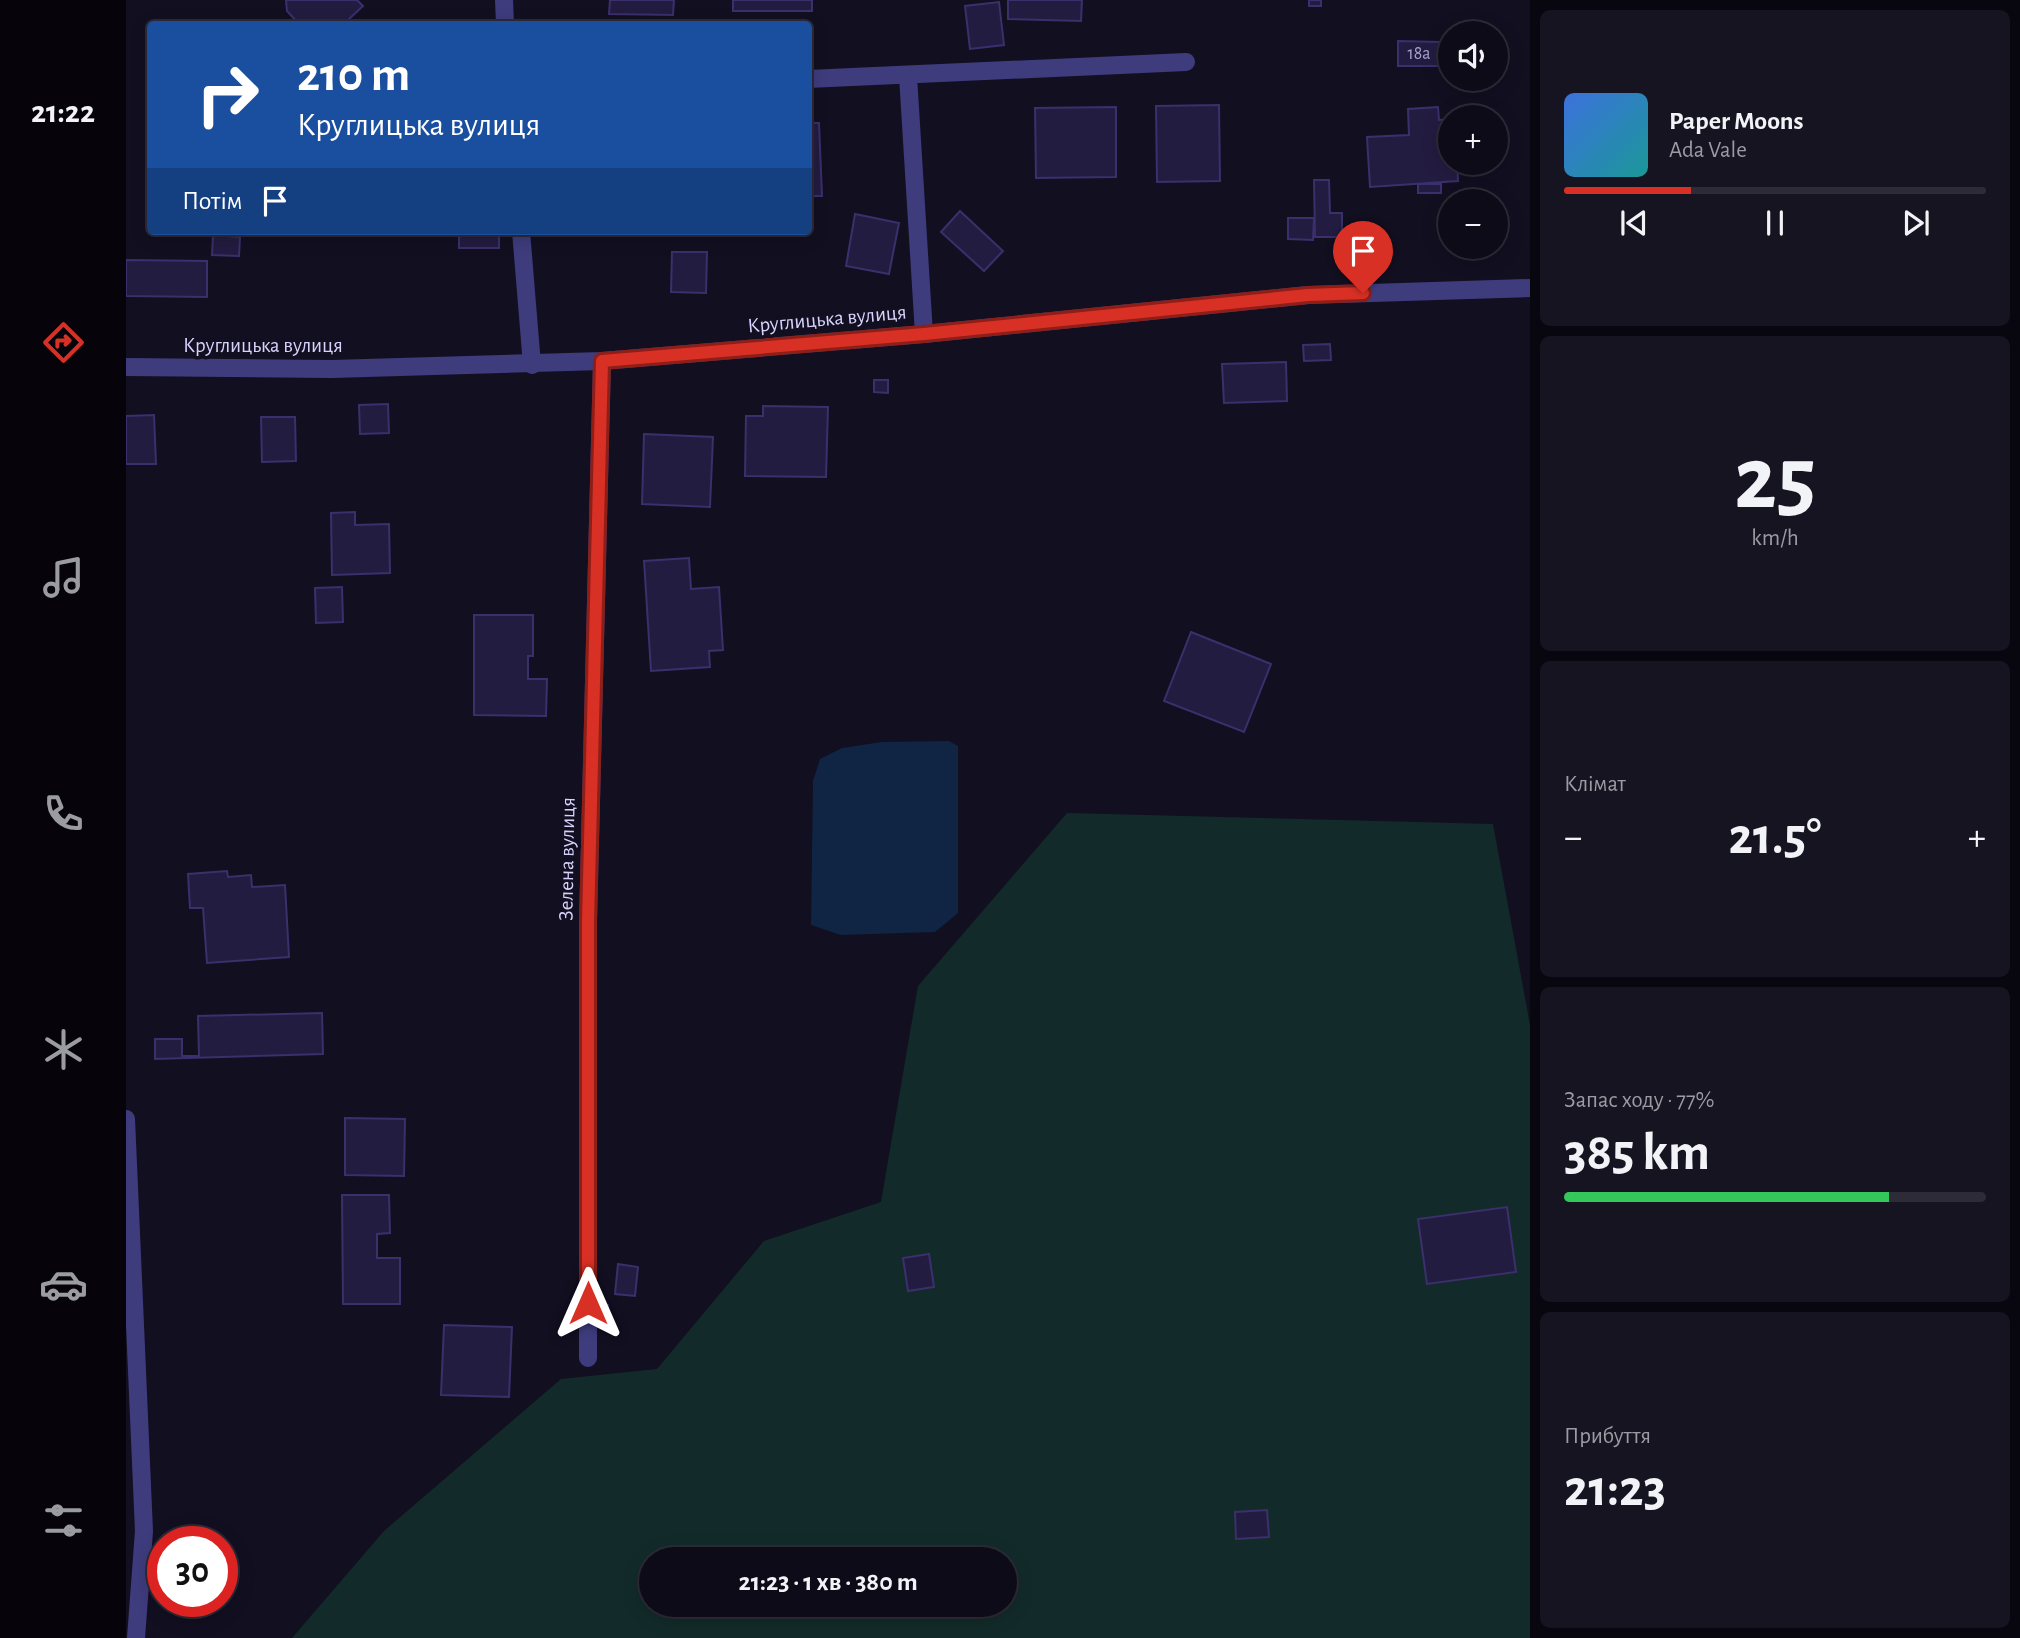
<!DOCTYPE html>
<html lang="uk">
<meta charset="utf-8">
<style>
body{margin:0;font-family:"Alegreya Sans",sans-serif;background:#171422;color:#f1f3f6;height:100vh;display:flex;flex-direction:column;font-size:26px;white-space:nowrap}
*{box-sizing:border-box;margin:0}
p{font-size:23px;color:#9b9ba2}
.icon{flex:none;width:38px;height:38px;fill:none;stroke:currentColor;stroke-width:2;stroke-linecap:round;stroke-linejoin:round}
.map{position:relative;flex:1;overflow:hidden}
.panel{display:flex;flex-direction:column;gap:10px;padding:10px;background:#08060e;width:490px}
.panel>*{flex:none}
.hud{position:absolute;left:21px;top:21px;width:665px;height:214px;border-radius:7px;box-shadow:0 4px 18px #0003,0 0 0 2px #2e2b38;background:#1a4fa0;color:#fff;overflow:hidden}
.buttons{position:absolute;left:1312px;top:21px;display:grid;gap:14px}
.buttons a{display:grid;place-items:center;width:70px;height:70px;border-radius:50%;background:#0e0b19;box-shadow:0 4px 18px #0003,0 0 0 2px #2e2b38;font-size:35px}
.speed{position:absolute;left:21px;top:1526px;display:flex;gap:14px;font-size:35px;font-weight:700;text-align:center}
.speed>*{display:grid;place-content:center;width:91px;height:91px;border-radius:50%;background:#0e0b19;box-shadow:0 4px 18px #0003,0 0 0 2px #2e2b38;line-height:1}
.speed .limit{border:10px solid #d22;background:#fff;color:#111}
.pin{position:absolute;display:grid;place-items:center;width:60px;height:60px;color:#fff;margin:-72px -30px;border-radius:50% 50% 50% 0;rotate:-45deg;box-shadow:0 0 7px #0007}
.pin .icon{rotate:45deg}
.me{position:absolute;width:77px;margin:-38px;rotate:0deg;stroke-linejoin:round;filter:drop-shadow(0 0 5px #0008)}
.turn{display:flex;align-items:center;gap:24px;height:147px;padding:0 35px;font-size:32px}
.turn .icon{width:91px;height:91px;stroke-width:2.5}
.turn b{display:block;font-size:49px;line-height:60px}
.then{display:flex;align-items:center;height:66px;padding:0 35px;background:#0003;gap:14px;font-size:26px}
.big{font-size:52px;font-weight:700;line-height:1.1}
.panel .tile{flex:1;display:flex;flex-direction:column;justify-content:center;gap:10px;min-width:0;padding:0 24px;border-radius:10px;background:#171422}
.panel .dial{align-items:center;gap:0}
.dial b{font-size:91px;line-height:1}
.song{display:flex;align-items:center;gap:21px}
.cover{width:84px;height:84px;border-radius:10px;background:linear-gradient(135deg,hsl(220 70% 55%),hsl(180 70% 35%))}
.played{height:7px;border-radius:4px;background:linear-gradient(90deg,#d93025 30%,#2e2b38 30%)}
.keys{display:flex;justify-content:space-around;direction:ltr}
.heat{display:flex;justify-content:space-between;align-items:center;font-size:38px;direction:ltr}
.charge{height:10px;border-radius:5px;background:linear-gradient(90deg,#34c759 77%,#2e2b38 0)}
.trip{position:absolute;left:513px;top:1547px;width:378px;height:70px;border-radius:35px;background:#0e0b19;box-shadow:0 4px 18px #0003,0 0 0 2px #2e2b38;font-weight:700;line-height:70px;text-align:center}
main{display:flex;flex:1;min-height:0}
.dock{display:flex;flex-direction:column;width:126px;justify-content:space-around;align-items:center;background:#06040a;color:#9b9ba2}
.dock .icon{width:49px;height:49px}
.dock .active{color:#d93025}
.dock b{font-size:32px;color:#f1f3f6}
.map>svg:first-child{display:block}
.green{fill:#122b2a;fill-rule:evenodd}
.water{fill:#102444}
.building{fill:#231c41;stroke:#3b2f6c;stroke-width:2}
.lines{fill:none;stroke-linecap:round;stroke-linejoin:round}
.lane{stroke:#3f3c7e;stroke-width:18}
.street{stroke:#3f3c7e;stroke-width:18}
.route-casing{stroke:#8d1f18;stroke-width:18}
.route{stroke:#d93025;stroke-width:12}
.labels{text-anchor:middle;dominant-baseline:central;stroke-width:7;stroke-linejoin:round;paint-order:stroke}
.number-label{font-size:18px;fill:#a9a4cd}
.street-label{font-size:21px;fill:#d6d2fc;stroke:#120f21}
</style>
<main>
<nav class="dock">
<b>21:22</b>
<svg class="icon active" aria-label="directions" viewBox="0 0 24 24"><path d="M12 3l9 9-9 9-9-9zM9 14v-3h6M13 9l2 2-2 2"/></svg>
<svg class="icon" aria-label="music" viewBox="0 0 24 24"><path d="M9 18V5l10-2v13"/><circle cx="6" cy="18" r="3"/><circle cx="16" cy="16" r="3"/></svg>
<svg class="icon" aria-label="phone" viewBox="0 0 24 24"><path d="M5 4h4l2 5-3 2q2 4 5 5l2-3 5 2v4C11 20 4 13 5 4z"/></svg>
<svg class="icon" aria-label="climate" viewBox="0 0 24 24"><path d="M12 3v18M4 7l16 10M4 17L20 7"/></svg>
<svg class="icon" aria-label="car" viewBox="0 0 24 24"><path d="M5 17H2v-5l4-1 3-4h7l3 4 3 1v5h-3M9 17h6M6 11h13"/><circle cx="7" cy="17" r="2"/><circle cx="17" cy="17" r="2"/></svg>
<svg class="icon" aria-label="filters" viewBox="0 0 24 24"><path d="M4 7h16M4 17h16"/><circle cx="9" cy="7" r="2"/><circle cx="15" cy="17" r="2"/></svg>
</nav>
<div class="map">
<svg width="1404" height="1638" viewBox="0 0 1404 1638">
<rect width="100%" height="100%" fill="#120f21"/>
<path class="green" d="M941,813L1367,824L1404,1025V1638H166L258,1531L435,1379L531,1369L638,1241L755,1202L792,986ZM525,1559H878V1605H525Z"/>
<polygon class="water" points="823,741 832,746 832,913 809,932 715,935 685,925 687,781 694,759 716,748 756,742"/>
<g class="building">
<polygon points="160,0 231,0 237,6 222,20 224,24 173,24 161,11"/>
<polygon points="484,0 548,0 547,15 483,14"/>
<rect x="607" y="0" width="79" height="11"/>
<polygon points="882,0 956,0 955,21 882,19"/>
<rect x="1183" y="0" width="12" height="6"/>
<polygon points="873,2 878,45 844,49 839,6"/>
<polygon points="1272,41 1314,42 1314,66 1272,66"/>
<polygon points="1093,105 1094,181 1031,182 1030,106"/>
<polygon points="990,107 990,177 910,178 909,108"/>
<polygon points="1312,107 1313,120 1325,119 1325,163 1331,163 1332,181 1244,187 1241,137 1283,135 1282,109"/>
<polygon points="682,123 693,123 696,196 682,196"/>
<polygon points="1188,180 1203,180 1204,213 1216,213 1216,237 1189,237"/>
<rect x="1292" y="184" width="23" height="9"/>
<polygon points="834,211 877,251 858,271 815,232"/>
<polygon points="729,214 773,223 763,274 720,266"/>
<polygon points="1162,218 1188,218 1187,240 1162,239"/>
<rect x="333" y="231" width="40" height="17"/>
<polygon points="87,235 114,237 113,256 86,255"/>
<polygon points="546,252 581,252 580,293 545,292"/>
<polygon points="0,260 81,261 81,297 0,296"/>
<polygon points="1204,344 1205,360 1178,361 1177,345"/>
<polygon points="1160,362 1161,401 1098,403 1096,364"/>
<polygon points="748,380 762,380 762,393 748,392"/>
<polygon points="262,404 263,433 234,434 233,405"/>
<polygon points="637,406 702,407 700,477 619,476 620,416 637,416"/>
<polygon points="28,415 30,464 0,464 0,416"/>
<polygon points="135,417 169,417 170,461 136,462"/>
<polygon points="518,434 587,437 584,507 516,504"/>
<polygon points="229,512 229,525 263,524 264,573 206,575 205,513"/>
<polygon points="563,558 565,589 593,587 597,650 583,651 584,667 525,671 518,561"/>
<polygon points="216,587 217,622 190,623 189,588"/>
<polygon points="348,615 407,615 407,656 402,656 402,679 421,679 420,716 348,715"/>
<polygon points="1065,632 1145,664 1118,732 1038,701"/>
<polygon points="101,871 102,877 125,875 126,887 159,885 163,957 81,963 77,908 64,908 62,874"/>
<polygon points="196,1013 197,1054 29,1059 29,1039 56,1039 56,1056 73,1056 72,1016"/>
<polygon points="219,1118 279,1119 278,1176 219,1175"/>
<polygon points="216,1195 263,1195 264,1233 251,1234 251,1258 274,1258 274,1304 217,1304"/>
<polygon points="1381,1207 1390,1272 1301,1284 1292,1219"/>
<polygon points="803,1254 808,1287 782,1291 777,1258"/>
<polygon points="492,1264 512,1267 509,1296 489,1294"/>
<polygon points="470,1304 482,1305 480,1327 468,1326"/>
<polygon points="318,1325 386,1327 383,1397 315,1395"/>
<polygon points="1141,1510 1143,1537 1110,1539 1109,1512"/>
</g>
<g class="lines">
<g class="lane">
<polyline points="378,0 379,24"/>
<polyline points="395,231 406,365"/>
</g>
<g class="street">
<polyline points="782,76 798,334"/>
<polyline points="682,79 1060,62"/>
<polyline points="0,367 206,369 476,361 798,334 1182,295 1404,288"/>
<polyline points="0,1119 18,1531 10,1638"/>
<polyline points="462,1358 462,922 476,361"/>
</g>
</g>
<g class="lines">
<g class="route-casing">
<polyline id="route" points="462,1303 462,922 476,361 798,334 1182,295 1237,293"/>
</g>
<use href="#route" class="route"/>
</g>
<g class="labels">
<g class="number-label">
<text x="1293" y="54">18а</text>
</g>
<g class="street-label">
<text transform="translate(701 319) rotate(-5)">Круглицька вулиця</text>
<text x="137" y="345">Круглицька вулиця</text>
<text transform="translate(441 859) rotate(-89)">Зелена вулиця</text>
</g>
</g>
</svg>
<div class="buttons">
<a><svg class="icon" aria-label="sound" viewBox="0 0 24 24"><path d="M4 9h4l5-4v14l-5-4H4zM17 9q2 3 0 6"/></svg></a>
<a>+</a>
<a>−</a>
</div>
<div class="speed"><div class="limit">30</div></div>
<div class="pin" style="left:1237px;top:293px;background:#d93025"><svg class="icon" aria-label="arrive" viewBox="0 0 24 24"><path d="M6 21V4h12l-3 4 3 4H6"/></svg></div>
<svg class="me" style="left:462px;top:1303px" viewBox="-20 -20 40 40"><path d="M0-17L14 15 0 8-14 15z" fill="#d93025" stroke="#fff" stroke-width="4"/></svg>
<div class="trip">21:23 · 1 хв · 380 m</div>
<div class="hud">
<div class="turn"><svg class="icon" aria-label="right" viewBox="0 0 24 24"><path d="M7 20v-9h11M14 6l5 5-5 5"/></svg><div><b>210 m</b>Круглицька вулиця</div></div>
<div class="then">Потім<svg class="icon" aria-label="arrive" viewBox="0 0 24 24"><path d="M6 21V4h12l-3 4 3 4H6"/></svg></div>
</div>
</div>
<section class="panel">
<div class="tile">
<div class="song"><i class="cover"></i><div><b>Paper Moons</b><p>Ada Vale</p></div></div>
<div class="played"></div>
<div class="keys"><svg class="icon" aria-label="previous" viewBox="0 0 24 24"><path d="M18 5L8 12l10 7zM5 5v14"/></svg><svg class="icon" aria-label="pause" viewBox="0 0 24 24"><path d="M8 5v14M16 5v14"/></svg><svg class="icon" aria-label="next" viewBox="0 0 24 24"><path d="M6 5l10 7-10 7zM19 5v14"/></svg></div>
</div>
<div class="tile dial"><b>25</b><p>km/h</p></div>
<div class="tile"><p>Клімат</p>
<div class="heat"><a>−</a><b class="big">21.5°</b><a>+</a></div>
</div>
<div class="tile"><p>Запас ходу · 77%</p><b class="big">385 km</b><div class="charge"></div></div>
<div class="tile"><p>Прибуття</p><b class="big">21:23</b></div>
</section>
</main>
